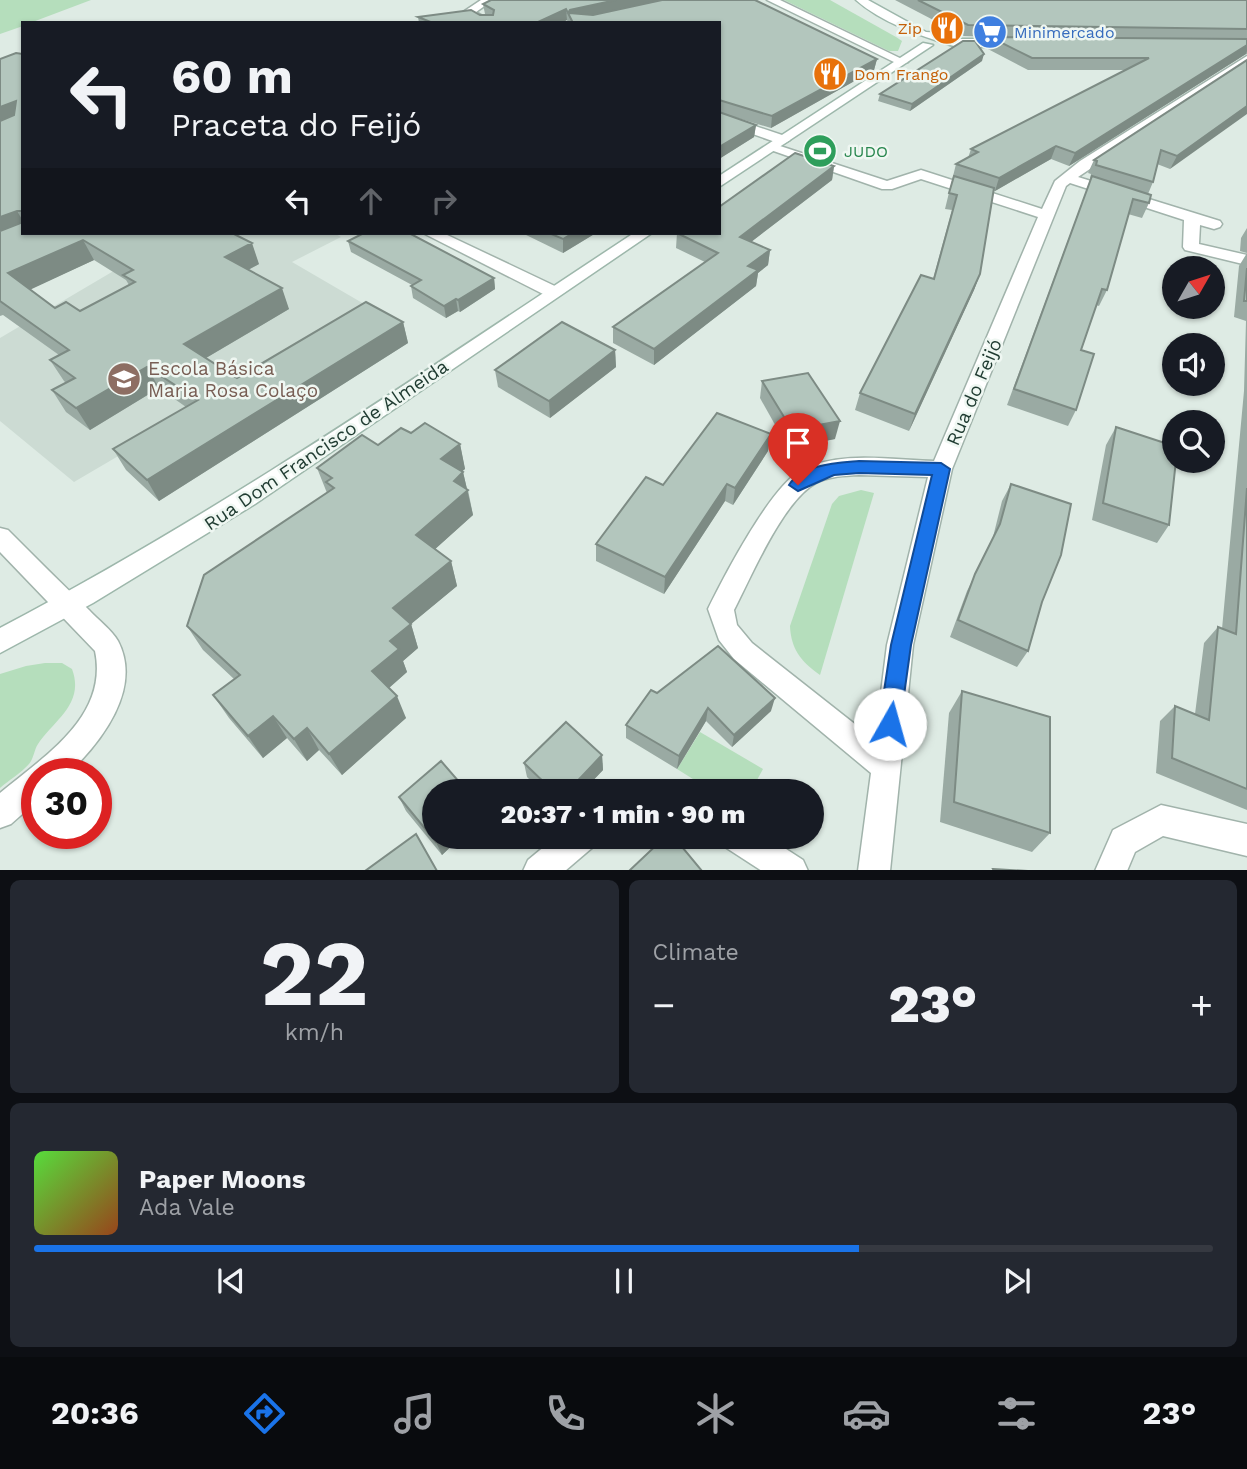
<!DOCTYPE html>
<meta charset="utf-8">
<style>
body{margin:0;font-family:"Work Sans",sans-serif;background:#242831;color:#f1f3f6;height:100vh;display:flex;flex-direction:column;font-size:26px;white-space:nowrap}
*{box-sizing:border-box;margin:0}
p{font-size:23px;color:#9ea1a6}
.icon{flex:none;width:38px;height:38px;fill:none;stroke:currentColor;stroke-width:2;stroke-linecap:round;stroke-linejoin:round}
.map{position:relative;height:870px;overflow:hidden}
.details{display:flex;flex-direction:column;gap:10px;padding:10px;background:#0d0f14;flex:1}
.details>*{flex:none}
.hud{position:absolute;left:21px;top:21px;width:700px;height:214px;border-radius:0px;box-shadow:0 2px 5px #0004;background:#171b24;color:#f1f3f6;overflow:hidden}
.needle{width:46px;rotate:51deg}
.controls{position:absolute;left:1162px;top:256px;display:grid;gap:14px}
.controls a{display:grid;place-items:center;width:63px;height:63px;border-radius:50%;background:#171b24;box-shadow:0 2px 5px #0004;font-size:35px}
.speed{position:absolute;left:21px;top:758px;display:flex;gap:14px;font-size:35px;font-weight:700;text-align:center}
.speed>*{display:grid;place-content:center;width:91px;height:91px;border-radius:50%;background:#171b24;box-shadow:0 2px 5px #0004;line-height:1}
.speed .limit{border:10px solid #d22;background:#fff;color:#111}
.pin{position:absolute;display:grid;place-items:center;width:60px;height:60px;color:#fff;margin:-72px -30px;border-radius:50% 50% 50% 0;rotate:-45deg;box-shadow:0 0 7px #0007}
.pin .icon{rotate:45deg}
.me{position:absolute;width:77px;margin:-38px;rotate:7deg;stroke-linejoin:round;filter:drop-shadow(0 0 5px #0008)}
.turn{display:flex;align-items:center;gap:24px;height:147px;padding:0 35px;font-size:32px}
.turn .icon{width:91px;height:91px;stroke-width:2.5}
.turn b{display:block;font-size:49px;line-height:60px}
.lanes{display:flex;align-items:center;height:66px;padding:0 35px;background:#0003;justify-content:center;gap:35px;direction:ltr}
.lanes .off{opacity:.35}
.big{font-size:52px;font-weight:800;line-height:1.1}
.details .card{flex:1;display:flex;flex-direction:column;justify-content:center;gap:10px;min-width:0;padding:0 24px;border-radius:10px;background:#242831}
.details .dial{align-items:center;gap:0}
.dial b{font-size:91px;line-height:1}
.song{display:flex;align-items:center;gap:21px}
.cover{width:84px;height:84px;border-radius:10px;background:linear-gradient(135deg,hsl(110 70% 55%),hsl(20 70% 35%))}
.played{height:7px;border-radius:4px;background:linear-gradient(90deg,#1a73e8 70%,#363941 70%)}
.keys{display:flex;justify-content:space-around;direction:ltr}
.heat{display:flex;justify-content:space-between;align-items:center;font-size:38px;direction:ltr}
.details .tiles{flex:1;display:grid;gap:10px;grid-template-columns:1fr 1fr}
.card:last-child{grid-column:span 2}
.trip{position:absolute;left:422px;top:779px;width:402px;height:70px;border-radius:35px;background:#171b24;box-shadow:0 2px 5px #0004;font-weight:800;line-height:70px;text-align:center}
.menu{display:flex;height:112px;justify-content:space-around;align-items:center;background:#090b0e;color:#9ea1a6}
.menu .icon{width:49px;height:49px}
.menu .on{color:#1a73e8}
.menu b{font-size:32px;color:#f1f3f6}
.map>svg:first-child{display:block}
.built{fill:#ccdbd3}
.green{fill:#b5debc}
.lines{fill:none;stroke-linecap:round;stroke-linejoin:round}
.street-casing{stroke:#a1b3ab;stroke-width:3}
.secondary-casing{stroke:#9db7ab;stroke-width:3}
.street{fill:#fff;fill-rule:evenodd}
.secondary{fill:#fff;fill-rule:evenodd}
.wall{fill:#9aaaa3;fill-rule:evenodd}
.shaded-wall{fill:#7d8b84}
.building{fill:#b3c6bd;stroke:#7d8b84;stroke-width:2;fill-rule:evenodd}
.route{fill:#1a73e8;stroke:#114b97;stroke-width:2}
.labels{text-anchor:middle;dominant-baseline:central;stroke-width:5;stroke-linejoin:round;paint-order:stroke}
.far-food-label{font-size:16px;fill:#c56008;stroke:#eff7f2;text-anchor:end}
.far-shop-label{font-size:16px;fill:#366cbe;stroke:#eff7f2;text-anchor:start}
.far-leisure-label{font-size:16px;fill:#27864d;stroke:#eff7f2;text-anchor:start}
.education-label{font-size:19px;fill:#785e54;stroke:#eff7f2;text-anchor:start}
.street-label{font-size:19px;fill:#1f3b31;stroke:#eff7f2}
</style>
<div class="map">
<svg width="1247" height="871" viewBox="0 0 1247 871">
<rect width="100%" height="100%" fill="#deebe4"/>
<polygon class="built" points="178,233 334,233 341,237 292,262 371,308 74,482 0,421 0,338"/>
<g class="green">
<polygon points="0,0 91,0 30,23 23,23 23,26 0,34"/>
<polygon points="784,0 830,0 896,37 902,41 898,51 889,51"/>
<path d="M861,490L874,493L820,675C801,662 791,649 790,626L832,504L839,496Z"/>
<path d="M45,663H62L72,669C85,704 54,720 38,744C34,750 34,758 29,764C21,773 9,780 0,788V674L26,666Z"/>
<polygon points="700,732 763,769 751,791 712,791 677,769"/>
</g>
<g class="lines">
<g class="street-casing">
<g id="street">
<polygon points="481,0 493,0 476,12 494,23 481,23 463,12"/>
<polygon points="767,0 780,0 908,62 898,64"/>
<path d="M1247,56V64L1078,177L1220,221L1222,224L1220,227L1214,229L1200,225L1199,244L1247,255V265L1185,250L1183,247L1184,220L1070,183L1066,186L952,469L913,645L890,871H858L871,773L734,659L719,640L708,609C724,576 770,488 800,471C838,450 892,460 934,461L1038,217L921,179L892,189H882L765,148L772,144L777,145L887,181L921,170L1042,209L1055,181L1080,161ZM859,475L928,477L887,645L875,740L752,643L737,625L734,610C752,575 783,501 816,483C829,476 845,476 859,475Z"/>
<polygon points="719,114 788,137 790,140 783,144 778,143 719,122"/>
<polygon points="423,233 443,233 559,288 562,292 553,297 547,296"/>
<path d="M0,528L8,530C35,557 62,584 89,610C98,620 112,630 118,641C143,689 101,742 68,774H37V801L11,824L0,828V793C43,757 109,717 95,651L0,552Z"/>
<polygon points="1161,805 1247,824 1247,856 1163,836 1135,852 1127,871 1095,871 1113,830"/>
<polygon points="557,836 597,836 593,847 565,871 523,871 528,860"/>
<polygon points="721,836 766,836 803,860 808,871 762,871 725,847"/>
</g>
</g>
<g class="secondary-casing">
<g id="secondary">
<path d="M856,0H868L926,32L942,33L955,39H1017L1023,42L1017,45C999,45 967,50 950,45C919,35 882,23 856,0Z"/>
<polygon points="923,43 933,45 719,187 719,176"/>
<path d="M634,233H652L255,504L93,603L0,653V628C221,512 426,370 634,233Z"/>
</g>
</g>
<use href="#street" class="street"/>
<use href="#secondary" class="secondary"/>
</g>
<g class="wall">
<polygon points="755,0 877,59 874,70 771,128 721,113 756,125 754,137 719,159 719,23 568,23 567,20 561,23 419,23 418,17 486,15 485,14 483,4"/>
<polygon points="895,0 1247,0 1247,54 1246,54 1069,166 1051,159 995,191 994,191 980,274 974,290 909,431 855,410 860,393 933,279 952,210 945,209 956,164 968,158 971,149 1126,70 1028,70 986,48 990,37 964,36"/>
<path d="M23,54V233L259,264L248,270L289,309L206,358L237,378L403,322L408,343L159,501L126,470L113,449L186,407L159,388L90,430L66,412L52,390L66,383L64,381L50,360L59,355L3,315L0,316V59ZM94,260L126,280L129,285L80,311L55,308L30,289Z"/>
<polygon points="1247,60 1170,169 1157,164 1153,182 1148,194 1149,203 1142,218 1128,214 1107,290 1099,306 1096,305 1081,350 1076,410 1068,426 1007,405 1091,178 1090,178 1091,174 1088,173 1094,160"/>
<polygon points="982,61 910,111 878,101 880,94"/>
<polygon points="834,166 832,180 751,242 770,250 768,265 758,273 756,286 654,365 613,343 613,327 705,262 676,248 677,233"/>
<polygon points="1247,228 1247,810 1156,773 1160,721 1175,706 1195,714 1204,643 1218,627 1222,629 1244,391 1246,321 1234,317 1239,266 1247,253 1240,251 1241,238"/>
<polygon points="522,233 596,233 563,253"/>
<polygon points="348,241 494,278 495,289 460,312 458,311 446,318 413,298 411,286 412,285 351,252"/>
<polygon points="615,350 616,367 550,418 498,387 495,370"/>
<polygon points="762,381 835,439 788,448 760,398"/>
<polygon points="1116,427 1169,525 1157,543 1092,520 1106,445"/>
<polygon points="411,433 460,444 465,469 461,471 463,472 467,489 468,490 473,515 435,549 451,561 457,586 411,624 418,648 403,661 407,672 389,688 406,718 342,775 319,750 307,761 287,738 263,758 229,718 213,695 234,679 203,650 187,626 327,493 317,468"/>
<polygon points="768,451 733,505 725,501 664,594 596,561 596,544 663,485"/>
<polygon points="1011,484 1042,602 1028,651 1017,667 950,637 967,591 992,541 1002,501"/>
<polygon points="962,691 1050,833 1032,852 940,822 949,713"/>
<polygon points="657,693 771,711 732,747 706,721 677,769 626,738 626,725"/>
<polygon points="602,755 603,770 583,791 541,791 527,777 524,763"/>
<polygon points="399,797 434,836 462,836 442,855 406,811"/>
</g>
<g class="shaded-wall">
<polygon points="616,0 664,0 571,20 568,13 570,10"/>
<polygon points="566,9 567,20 561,23 536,23"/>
<polygon points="1247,45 1247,51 1246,54 1069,166 1075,153"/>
<polygon points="984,54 982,61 910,111 912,104"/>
<polygon points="877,59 874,70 771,128 772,116"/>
<polygon points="16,101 23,115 0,129 0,107"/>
<polygon points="1247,106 1247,114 1170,169 1177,156"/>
<polygon points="756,125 754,137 719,159 719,147"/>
<polygon points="1056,146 1051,159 995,191 999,178"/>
<polygon points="834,166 832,180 738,252 740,237"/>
<polygon points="17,211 23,221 23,233 0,242 0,217"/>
<polygon points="573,233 596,233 563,253 563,239"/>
<polygon points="83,240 94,260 21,294 8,273"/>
<polygon points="252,243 259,264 233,278 225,257"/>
<polygon points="770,250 768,265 758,273 756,286 654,365 654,349 748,266"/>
<polygon points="980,274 974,290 909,431 915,414"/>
<polygon points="494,278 495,289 460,312 458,300"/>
<polygon points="282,288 289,309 194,365 184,344"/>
<polygon points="456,299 458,311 446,318 444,306"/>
<polygon points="403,322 408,343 159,501 147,480"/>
<polygon points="615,350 616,367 550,418 549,401"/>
<polygon points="147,367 159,388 90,430 76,408"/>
<polygon points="840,421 835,439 788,448 792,430"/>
<polygon points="771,434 768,451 733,505 735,488"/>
<polygon points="460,444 465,469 447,484 441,459"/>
<polygon points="463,472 473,515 423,560 416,535 454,481"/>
<polygon points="727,484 725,501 664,594 665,577"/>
<polygon points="451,561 457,586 411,624 418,648 403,661 407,672 382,694 372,671 390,641 393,608"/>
<polygon points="397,696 406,718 342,775 329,754"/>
<polygon points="775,698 771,711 732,747 734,735"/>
<polygon points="708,708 706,721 677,769 679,756"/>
<polygon points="273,716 287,738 263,758 248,736"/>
<polygon points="307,728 319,750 307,761 294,739"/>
<polygon points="602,755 603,770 583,791 568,791"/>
<polygon points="442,836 462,836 442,855 436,842"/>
</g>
<g class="building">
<polygon points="491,0 616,0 570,10 568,13 593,15 662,0 755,0 877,59 772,116 719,100 719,23 573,23 566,9 536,23 433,23 418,17 471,10 480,15 493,15 494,10 483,4"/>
<polygon points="918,0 1247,0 1247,29 968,25"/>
<polygon points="990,37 1247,39 1247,45 1075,153 1056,146 999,178 956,164 978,152 971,149 1149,58 1032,58"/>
<polygon points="963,41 975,41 984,54 912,104 880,94"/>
<polygon points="16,53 23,54 23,211 17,211 0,217 0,121 14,115 16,101 0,107 0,59"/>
<polygon points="1247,60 1247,106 1177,156 1161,150 1153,182 1096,165 1097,161 1094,160"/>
<polygon points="719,112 756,125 719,147"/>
<polygon points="795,153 834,166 740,237 770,250 748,266 758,270 654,349 613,327 718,253 677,233 719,233 719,207"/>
<polygon points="954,176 994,188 980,274 915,414 860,393 921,275 934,279 957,195 949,193"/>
<polygon points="1092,176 1151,195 1149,203 1133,199 1107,290 1102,289 1081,350 1094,354 1076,410 1014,389"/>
<path d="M23,222V233H232L252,243L225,257L282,288L184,344L237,378L366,302L403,322L147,480L113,449L198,400L147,367L76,408L52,390L75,378L50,360L69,350L0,301V231ZM83,240L133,270L123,275L135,282L80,311L66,302L55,308L8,273Z"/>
<polygon points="364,233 409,233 494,278 458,300 456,299 444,306 411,286 421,280 348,241"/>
<polygon points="549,233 573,233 563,239"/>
<polygon points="1247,268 1247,301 1244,301"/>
<polygon points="562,322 615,350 549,401 495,370"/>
<polygon points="808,373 840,421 792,430 762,381"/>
<polygon points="717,413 771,434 735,488 727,484 665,577 596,544 646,477 663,485"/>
<polygon points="425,423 460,444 441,459 463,472 454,481 468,490 416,535 451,561 393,608 411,624 390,641 399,649 372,671 397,696 329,754 307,728 294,739 273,716 248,736 213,695 240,675 187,626 204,575 334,488 326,482 332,478 317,468 362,435 378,445 401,428 411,433"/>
<polygon points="1116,427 1174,446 1174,460 1176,460 1169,525 1103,503"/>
<polygon points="1011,484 1071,504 1061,555 1042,602 1028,651 958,620 975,574 1000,524"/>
<polygon points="1247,488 1247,789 1172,758 1175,706 1209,720 1218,627 1236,634"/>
<polygon points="718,646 775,698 734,735 708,708 679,756 626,725 651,690 657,693"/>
<polygon points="962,691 1050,717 1050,833 954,802"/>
<polygon points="566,722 602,755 568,791 553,791 524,763"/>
<polygon points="441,761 467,791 434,791 434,836 442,836 436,842 399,797"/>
<polygon points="416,834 437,871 365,871"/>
<polygon points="666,836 673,836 702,871 629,871"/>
<polygon points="993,869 1028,871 994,871"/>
</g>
<path class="route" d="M859,461L941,463L950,469L911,645L900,724L897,731L890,734L882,731L879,724L891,645L932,475L859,473L834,475L798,491L789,485C802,464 838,463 859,461Z"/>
<defs>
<g id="restaurant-disc" transform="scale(1.75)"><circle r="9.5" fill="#e8710a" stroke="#eff7f2"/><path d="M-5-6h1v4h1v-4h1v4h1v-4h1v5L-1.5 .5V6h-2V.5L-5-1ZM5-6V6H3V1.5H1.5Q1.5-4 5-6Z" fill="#fff"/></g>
<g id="supermarket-disc" transform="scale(1.75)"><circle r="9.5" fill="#3f7fe0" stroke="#eff7f2"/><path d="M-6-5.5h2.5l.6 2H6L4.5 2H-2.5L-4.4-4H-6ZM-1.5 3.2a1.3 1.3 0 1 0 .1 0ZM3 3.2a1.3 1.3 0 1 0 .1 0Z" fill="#fff"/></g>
<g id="stadium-disc" transform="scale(1.75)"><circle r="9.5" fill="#2e9e5b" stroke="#eff7f2"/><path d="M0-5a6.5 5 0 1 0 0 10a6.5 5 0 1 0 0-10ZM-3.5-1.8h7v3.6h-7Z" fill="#fff"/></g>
<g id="school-disc" transform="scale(1.75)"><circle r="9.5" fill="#8d6e63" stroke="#eff7f2"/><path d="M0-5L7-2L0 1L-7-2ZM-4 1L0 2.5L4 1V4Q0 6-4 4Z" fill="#fff"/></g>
</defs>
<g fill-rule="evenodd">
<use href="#restaurant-disc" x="947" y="28"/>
<use href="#supermarket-disc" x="990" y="32"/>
<use href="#restaurant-disc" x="830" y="74"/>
<use href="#stadium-disc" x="820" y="151"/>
<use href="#school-disc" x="124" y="379"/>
</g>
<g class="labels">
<g class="far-food-label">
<text x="922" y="28">Zip</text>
<text x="854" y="74" text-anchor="start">Dom Frango</text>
</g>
<g class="far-shop-label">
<text x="1014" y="32">Minimercado</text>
</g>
<g class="far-leisure-label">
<text x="844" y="151">JUDO</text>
</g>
<g class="education-label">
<text x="148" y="368">Escola Básica<tspan x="148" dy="22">Maria Rosa Colaço</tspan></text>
</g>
<g class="street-label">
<text transform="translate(974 392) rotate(-67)">Rua do Feijó</text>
<text transform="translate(326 445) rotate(-34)">Rua Dom Francisco de Almeida</text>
</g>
</g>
</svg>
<div class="controls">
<a><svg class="needle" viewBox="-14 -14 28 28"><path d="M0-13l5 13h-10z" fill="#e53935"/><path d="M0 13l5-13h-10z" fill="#9ea1a6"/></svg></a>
<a><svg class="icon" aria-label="sound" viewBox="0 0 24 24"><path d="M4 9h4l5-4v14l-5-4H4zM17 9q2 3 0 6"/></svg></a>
<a><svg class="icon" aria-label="search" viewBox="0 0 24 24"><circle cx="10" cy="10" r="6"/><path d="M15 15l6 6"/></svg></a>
</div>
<div class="speed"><div class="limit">30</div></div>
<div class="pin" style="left:798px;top:485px;background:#d93025"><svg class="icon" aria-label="arrive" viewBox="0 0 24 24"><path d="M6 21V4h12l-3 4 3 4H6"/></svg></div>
<svg class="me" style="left:890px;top:724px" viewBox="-20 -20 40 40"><circle r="19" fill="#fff"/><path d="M0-13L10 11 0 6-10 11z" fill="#1a73e8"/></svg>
<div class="trip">20:37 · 1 min · 90 m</div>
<div class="hud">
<div class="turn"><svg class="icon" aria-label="left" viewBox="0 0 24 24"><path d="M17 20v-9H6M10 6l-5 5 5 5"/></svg><div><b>60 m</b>Praceta do Feijó</div></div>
<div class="lanes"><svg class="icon" aria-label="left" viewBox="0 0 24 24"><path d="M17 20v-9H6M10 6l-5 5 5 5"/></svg><svg class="icon off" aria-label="ahead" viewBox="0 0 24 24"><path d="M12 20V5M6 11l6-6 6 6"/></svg><svg class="icon off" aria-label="right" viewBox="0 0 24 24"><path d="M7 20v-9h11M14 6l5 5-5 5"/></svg></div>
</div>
</div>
<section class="details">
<div class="tiles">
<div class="card dial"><b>22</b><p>km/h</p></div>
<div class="card"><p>Climate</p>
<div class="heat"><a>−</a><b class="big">23°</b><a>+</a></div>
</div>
<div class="card">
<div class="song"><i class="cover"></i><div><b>Paper Moons</b><p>Ada Vale</p></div></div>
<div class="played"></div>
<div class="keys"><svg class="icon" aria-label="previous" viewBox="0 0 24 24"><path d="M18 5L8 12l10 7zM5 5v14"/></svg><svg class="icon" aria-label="pause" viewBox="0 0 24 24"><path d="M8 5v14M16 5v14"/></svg><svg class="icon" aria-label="next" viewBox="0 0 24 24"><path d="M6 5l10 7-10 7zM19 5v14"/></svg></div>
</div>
</div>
</section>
<nav class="menu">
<b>20:36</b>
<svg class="icon on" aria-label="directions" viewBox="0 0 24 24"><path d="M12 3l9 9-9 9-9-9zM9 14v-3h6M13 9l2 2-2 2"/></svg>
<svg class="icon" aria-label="music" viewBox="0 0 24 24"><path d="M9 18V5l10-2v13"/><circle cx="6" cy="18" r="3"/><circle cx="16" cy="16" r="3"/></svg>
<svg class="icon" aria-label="phone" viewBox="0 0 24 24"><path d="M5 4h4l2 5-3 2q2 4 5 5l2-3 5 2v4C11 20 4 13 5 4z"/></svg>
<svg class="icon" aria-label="climate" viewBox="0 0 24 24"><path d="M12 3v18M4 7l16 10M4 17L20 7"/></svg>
<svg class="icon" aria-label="car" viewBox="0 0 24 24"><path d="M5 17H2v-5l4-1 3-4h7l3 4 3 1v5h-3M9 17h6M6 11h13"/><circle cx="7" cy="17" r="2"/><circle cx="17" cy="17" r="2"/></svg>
<svg class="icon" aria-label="filters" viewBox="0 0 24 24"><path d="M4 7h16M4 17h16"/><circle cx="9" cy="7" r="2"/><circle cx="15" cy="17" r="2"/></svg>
<b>23°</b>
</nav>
